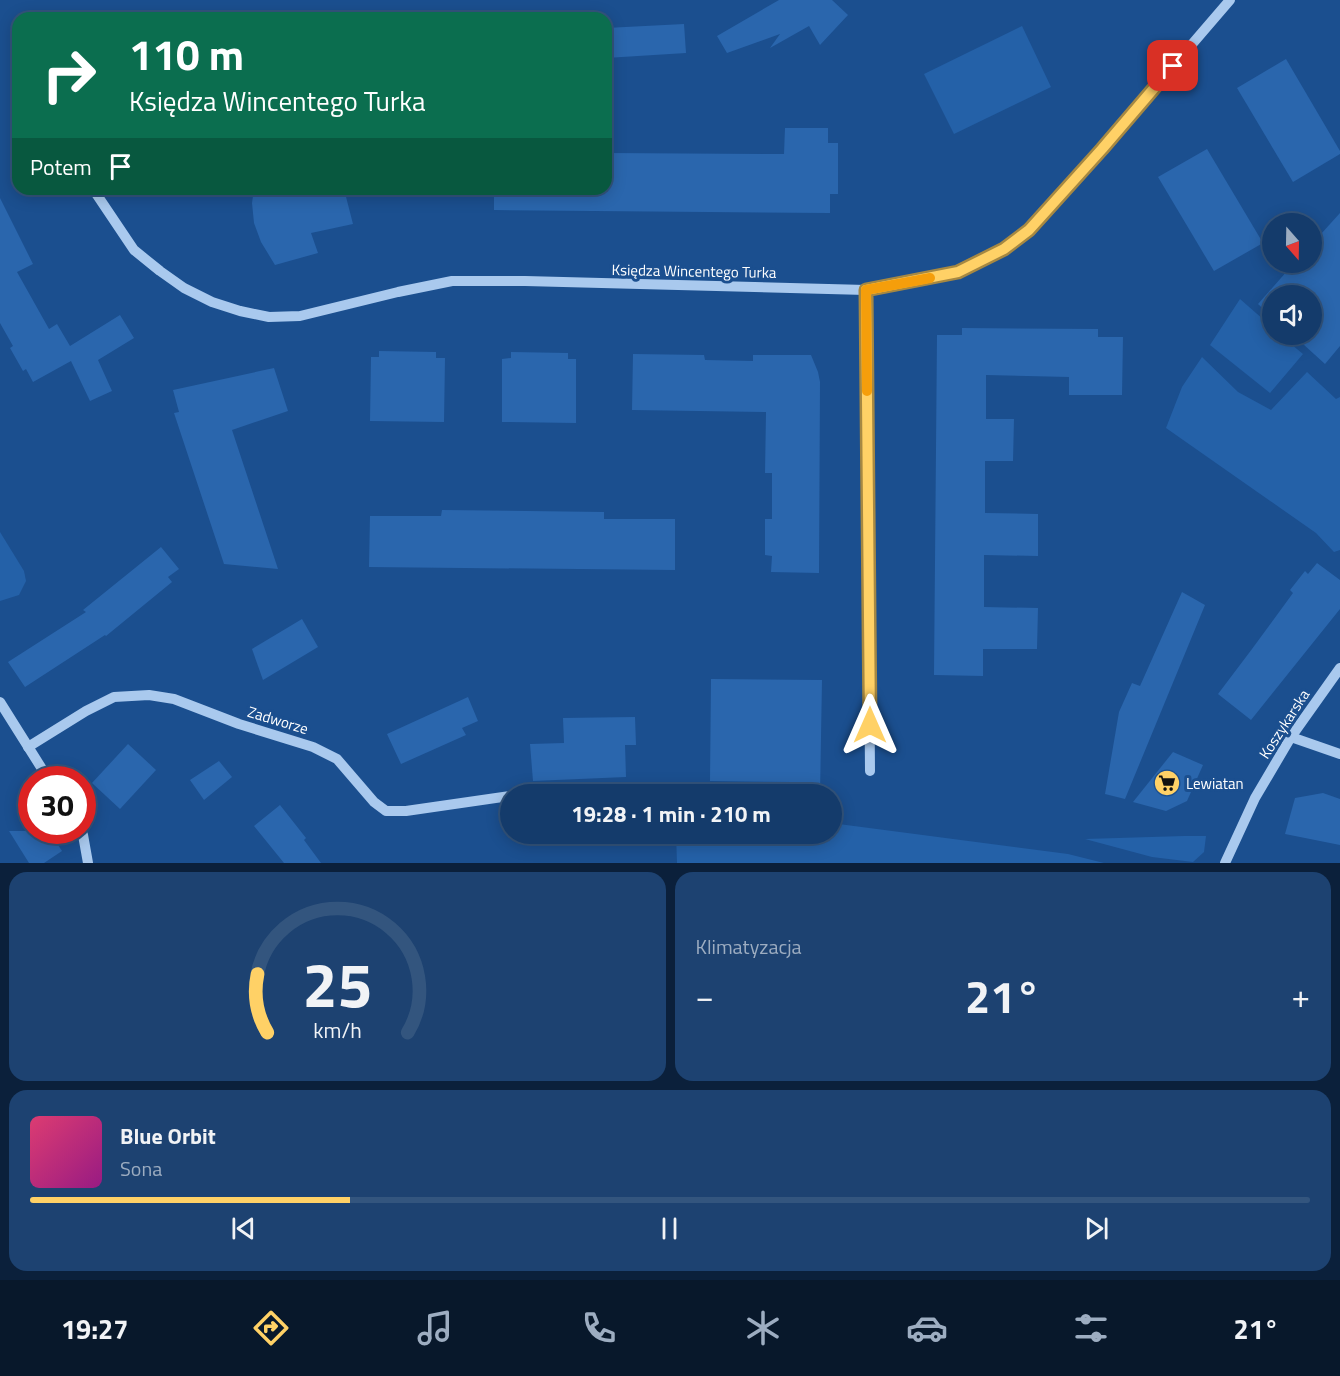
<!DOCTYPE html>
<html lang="pl">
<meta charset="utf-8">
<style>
body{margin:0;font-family:"Titillium Web",sans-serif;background:#1d4271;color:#f1f3f6;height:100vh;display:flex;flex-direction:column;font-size:22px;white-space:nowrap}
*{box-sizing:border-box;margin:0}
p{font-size:20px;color:#9dadc1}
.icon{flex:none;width:33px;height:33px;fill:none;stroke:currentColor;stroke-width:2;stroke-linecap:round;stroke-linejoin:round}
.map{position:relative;height:863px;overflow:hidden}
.drawer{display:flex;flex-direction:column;gap:9px;padding:9px;background:#0b203b;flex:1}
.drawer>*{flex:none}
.guide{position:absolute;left:12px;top:12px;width:600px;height:183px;border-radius:18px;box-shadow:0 3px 15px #0003,0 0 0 2px #33557e;background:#0b6e4f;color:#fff;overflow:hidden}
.needle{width:39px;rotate:160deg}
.tools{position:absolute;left:1262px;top:213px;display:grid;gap:12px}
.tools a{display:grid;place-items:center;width:60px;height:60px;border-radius:50%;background:#143b6b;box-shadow:0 3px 15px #0003,0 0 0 2px #33557e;font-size:30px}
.speed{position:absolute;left:18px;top:766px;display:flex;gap:12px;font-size:30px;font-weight:700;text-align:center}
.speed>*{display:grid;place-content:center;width:78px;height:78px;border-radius:50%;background:#143b6b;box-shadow:0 3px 15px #0003,0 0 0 2px #33557e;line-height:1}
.speed .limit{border:9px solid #d22;background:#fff;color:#111}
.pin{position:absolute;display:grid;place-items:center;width:51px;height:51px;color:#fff;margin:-26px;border-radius:12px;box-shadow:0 3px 9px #0006}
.me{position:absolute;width:66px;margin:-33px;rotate:0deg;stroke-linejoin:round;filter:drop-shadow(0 0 4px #0008)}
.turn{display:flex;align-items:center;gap:21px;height:126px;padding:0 18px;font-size:27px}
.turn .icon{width:78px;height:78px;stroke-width:2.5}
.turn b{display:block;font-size:42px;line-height:51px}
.then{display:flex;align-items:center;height:57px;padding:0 18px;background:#0003;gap:12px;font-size:22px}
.big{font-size:45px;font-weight:700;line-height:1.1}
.drawer .tile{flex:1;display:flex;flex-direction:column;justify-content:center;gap:9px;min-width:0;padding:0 21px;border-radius:18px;background:#1d4271}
.drawer .dial{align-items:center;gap:0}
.dial svg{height:156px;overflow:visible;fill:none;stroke:#33557e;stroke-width:7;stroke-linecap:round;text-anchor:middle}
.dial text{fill:#f1f3f6;stroke:none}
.song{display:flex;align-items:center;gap:18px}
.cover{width:72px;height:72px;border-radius:9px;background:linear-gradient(135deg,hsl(340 70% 55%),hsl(310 70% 35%))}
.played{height:6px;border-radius:3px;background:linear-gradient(90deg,#ffd166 25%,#33557e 25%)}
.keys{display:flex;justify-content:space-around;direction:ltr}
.heat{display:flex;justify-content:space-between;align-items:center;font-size:33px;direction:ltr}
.drawer .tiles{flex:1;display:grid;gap:9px;grid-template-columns:1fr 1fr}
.tile:last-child{grid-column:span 2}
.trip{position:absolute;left:500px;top:784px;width:342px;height:60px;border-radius:30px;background:#143b6b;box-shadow:0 3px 15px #0003,0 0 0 2px #33557e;font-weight:700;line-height:60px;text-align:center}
.dock{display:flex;height:96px;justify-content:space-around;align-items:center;background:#08182b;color:#9dadc1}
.dock .icon{width:42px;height:42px}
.dock .current{color:#ffd166}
.dock b{font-size:27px;color:#f1f3f6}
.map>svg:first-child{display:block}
.green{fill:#2461a8}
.building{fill:#2a66ad}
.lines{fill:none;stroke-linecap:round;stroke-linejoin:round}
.minor{stroke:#a9c9ee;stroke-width:10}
.route-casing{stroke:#a68842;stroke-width:15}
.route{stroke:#ffd166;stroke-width:10}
.slow{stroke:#f59e0b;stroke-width:10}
.labels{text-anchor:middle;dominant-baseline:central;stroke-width:6;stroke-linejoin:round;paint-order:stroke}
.street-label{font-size:15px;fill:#fff;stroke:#1b4f8f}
.poi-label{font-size:15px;fill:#fff;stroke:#1b4f8f;text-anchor:start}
</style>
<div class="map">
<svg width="1340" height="863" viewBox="0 0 1340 863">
<rect width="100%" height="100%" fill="#1b4f8f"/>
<g class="green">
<polygon points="1022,26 1051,87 954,134 924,74"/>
<polygon points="1240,299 1272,327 1272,334 1280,335 1303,354 1270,393 1210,345"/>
<polygon points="1202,357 1238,392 1271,410 1307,372 1336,399 1340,397 1340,550 1334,552 1316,533 1166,428 1182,387"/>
<polygon points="0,532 24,571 26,581 19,595 0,601"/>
<polygon points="831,823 1068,854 1104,863 677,863 676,834 831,834"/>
<polygon points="1184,836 1206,836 1204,852 1193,862 1152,857 1085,839"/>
</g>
<g class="building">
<polygon points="779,0 832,0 848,15 820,45 809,26 770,48 780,34 727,53 717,36"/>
<polygon points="684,24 686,53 606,58 606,28"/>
<polygon points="1286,59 1340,151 1340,154 1293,182 1237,88"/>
<polygon points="785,128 828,128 828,143 838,143 838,194 830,194 830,213 494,210 494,189 606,189 606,153 784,154"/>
<polygon points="1207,149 1263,243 1214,271 1158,177"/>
<polygon points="254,189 344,189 353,224 311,233 318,253 275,265 261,242 254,223 252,203"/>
<polygon points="0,198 33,264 17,272 49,329 57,324 70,346 120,315 134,338 98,360 112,391 90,401 71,361 33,382 26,369 23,371 10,348 13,346 0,323"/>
<polygon points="1340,213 1340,346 1325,364 1292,334 1311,334 1311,296 1272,296 1272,317 1258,304 1295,262 1311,262 1311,245"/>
<polygon points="962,328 1098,329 1098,337 1123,337 1122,395 1069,395 1069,377 986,375 986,419 1014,419 1013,461 985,461 985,513 1038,514 1038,556 984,555 984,607 1038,608 1037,649 983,649 983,676 934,675 937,335 962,335"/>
<polygon points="379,351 436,352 436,358 445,358 444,422 370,421 371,357 379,357"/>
<polygon points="511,352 568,353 568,359 576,359 576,423 502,422 502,359 511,358"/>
<polygon points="633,354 704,355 705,360 753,361 753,355 811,355 818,372 820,382 819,573 771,572 772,556 765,555 765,519 772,519 772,473 765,473 766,412 632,410"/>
<polygon points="274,368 288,411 232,430 278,569 224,564 174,413 179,412 173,390"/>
<polygon points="442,510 604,512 604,519 675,519 675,570 369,567 370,516 441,516"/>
<polygon points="161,547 179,569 168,577 172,582 106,636 105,635 25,687 8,662 86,612 83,610"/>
<polygon points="1317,563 1340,580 1340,609 1251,720 1218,694 1252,649 1293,593 1290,590 1305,571 1308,574"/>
<polygon points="1182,592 1205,605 1125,799 1105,794 1119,712 1132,683 1140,686"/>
<polygon points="302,619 318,647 263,680 252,649"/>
<polygon points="711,679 822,680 820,795 793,795 793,782 710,781"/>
<polygon points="468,697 478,721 462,728 466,735 401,764 387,734"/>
<polygon points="635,717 636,745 625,745 626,777 533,781 530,744 564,743 563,718"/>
<polygon points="128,744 156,770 120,809 92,783"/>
<polygon points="1173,752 1203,765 1187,801 1166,811 1133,802"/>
<polygon points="219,761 232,777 204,800 190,780"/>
<polygon points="1323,793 1340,799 1340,845 1285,834 1295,798"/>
<polygon points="280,805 306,838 304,840 321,863 284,863 254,826"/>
<polygon points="9,831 49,831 62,851 44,863 29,863"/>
</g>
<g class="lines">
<g class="minor">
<polyline points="93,189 134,250 160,271 184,288 212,302 240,311 269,317 300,316 398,292 452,281 525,281 866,290 958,272 1004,249 1029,230 1102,149 1230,0"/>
<polyline points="866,290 870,771"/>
<polyline points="0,702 49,780"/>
<polyline points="1291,737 1340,754"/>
<polyline points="28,747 86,711 114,697 149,695 174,699 239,724 313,747 337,759 374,802 386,811 406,811 510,796"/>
<polyline points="528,795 659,789"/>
<polyline points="81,831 83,835 88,863"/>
<polyline points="1225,863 1255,798 1291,737 1340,668"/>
</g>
</g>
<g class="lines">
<g class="route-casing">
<polyline id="route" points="870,725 866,290 958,272 1004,249 1029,230 1102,149 1173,66"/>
</g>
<use href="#route" class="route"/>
<polyline class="slow" points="867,391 866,290 930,278"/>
</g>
<defs>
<g id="supermarket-disc" transform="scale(1.35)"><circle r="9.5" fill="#ffd166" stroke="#1b4f8f"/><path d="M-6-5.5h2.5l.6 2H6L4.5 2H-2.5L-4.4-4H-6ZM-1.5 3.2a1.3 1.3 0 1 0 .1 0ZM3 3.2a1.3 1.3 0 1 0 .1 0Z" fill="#111"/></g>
</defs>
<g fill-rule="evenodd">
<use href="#supermarket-disc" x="1167" y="783"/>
</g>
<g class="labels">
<g class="street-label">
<text transform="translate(694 271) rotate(1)">Księdza Wincentego Turka</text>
<text transform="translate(278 720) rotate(17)">Zadworze</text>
<text transform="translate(1284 724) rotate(-57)">Koszykarska</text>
</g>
<g class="poi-label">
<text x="1186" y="783">Lewiatan</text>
</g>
</g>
</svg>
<div class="tools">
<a><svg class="needle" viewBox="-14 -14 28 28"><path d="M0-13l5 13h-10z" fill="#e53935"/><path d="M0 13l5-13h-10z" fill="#9dadc1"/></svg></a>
<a><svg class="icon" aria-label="sound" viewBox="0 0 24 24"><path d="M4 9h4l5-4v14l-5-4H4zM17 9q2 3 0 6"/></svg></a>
</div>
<div class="speed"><div class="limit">30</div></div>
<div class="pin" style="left:1173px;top:66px;background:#d93025"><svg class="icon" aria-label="arrive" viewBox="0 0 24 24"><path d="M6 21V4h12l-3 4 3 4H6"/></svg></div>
<svg class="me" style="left:870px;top:725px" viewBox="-20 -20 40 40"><path d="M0-17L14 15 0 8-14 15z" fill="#ffd166" stroke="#fff" stroke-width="4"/></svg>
<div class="trip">19:28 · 1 min · 210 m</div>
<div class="guide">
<div class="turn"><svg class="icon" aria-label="right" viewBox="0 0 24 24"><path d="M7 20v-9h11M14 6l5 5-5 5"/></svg><div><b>110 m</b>Księdza Wincentego Turka</div></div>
<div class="then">Potem<svg class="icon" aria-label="arrive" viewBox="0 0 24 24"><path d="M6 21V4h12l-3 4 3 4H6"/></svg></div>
</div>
</div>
<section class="drawer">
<div class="tiles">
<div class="tile dial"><svg viewBox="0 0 100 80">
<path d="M14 69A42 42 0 1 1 86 69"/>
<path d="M14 69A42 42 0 0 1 9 39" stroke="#ffd166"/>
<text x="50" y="56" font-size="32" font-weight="700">25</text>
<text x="50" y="72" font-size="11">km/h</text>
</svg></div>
<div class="tile"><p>Klimatyzacja</p>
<div class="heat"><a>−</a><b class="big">21°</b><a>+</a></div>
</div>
<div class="tile">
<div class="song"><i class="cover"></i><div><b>Blue Orbit</b><p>Sona</p></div></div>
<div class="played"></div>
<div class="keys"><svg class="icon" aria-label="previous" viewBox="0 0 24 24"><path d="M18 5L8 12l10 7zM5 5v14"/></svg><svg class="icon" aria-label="pause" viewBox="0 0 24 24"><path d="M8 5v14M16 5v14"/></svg><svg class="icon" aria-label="next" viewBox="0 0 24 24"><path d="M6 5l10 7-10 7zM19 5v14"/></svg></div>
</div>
</div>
</section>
<nav class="dock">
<b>19:27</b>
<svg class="icon current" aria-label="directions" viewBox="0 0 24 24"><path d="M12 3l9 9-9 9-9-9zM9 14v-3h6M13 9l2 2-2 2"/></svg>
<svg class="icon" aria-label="music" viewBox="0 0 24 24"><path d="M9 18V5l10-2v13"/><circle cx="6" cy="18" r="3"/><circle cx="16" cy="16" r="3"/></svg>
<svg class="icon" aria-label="phone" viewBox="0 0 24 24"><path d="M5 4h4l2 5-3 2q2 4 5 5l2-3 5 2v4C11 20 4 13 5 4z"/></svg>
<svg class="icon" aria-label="climate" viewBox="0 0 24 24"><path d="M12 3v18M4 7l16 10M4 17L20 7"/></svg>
<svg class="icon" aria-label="car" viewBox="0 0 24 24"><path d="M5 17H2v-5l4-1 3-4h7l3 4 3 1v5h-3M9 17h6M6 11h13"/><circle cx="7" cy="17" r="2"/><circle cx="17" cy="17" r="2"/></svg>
<svg class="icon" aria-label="filters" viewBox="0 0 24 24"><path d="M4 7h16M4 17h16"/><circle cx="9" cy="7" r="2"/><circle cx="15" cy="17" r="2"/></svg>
<b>21°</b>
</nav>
